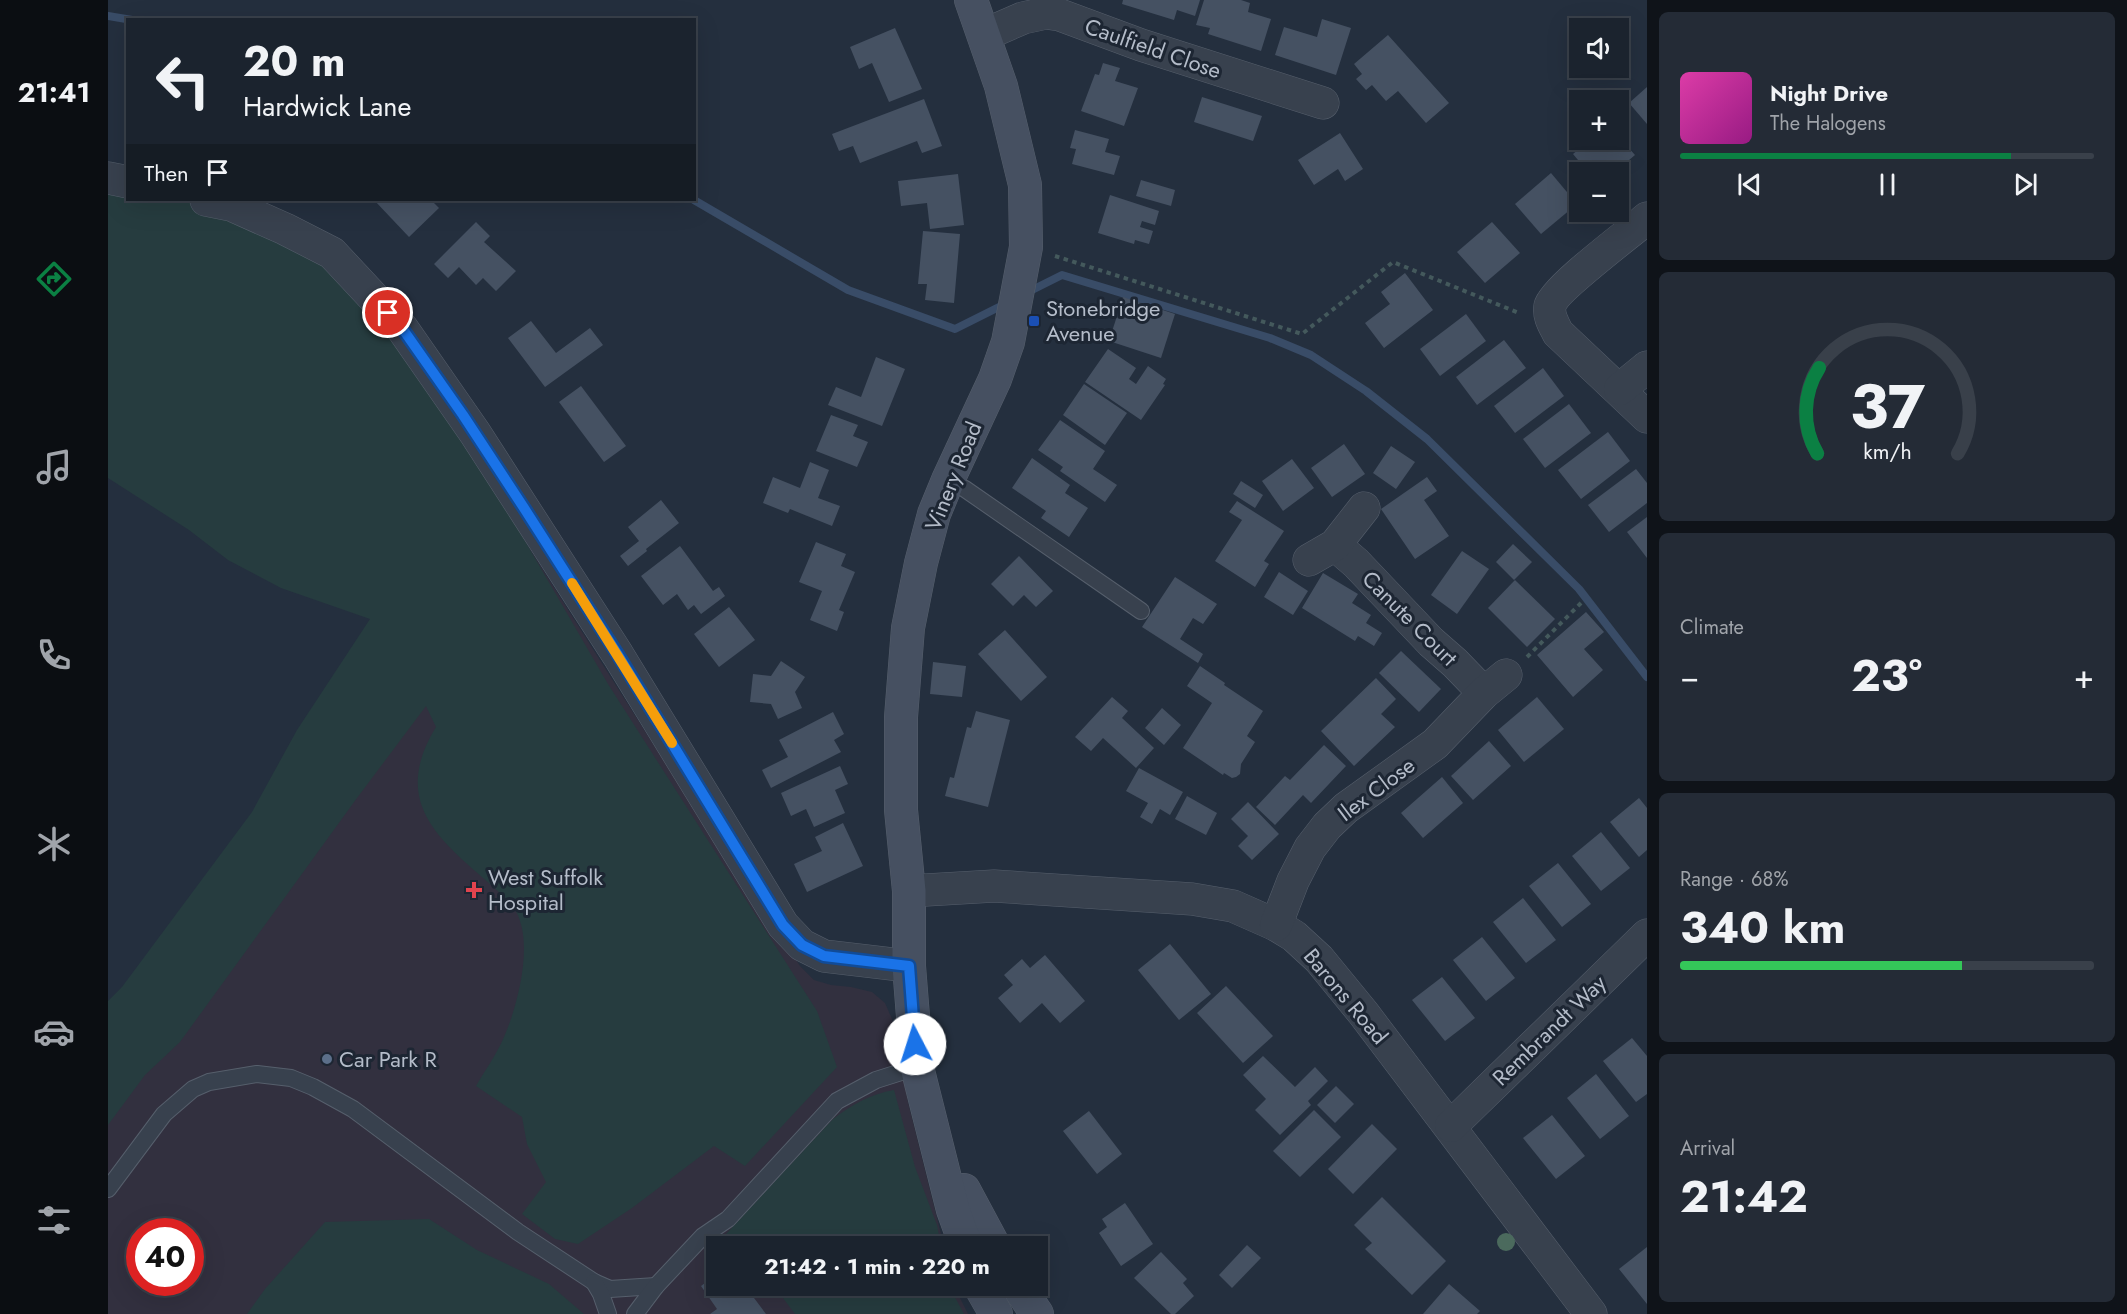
<!DOCTYPE html>
<meta charset="utf-8">
<style>
body{margin:0;font-family:Jost,sans-serif;background:#242b36;color:#f1f3f6;height:100vh;display:flex;flex-direction:column;font-size:22px;white-space:nowrap}
*{box-sizing:border-box;margin:0}
p{font-size:20px;color:#a0a4aa}
.icon{flex:none;width:33px;height:33px;fill:none;stroke:currentColor;stroke-width:2;stroke-linecap:round;stroke-linejoin:round}
.map{position:relative;flex:1;overflow:hidden}
.sheet{display:flex;flex-direction:column;gap:12px;padding:12px;background:#0f1319;width:480px}
.sheet>*{flex:none}
.guide{position:absolute;left:18px;top:18px;width:570px;height:183px;border-radius:0px;box-shadow:0 6px 24px #0002,0 0 0 2px #39404a;background:#1b232e;color:#f1f3f6;overflow:hidden}
.fabs{position:absolute;left:1461px;top:18px;display:grid;gap:12px}
.fabs a{display:grid;place-items:center;width:60px;height:60px;border-radius:0px;background:#1b232e;box-shadow:0 6px 24px #0002,0 0 0 2px #39404a;font-size:30px}
.speed{position:absolute;left:18px;top:1218px;display:flex;gap:12px;font-size:30px;font-weight:700;text-align:center}
.speed>*{display:grid;place-content:center;width:78px;height:78px;border-radius:50%;background:#1b232e;box-shadow:0 6px 24px #0002,0 0 0 2px #39404a;line-height:1}
.speed .limit{border:9px solid #d22;background:#fff;color:#111}
.pin{position:absolute;display:grid;place-items:center;width:51px;height:51px;color:#fff;margin:-26px;border:3px solid #fff;border-radius:50%;box-shadow:0 2px 6px #0007}
.me{position:absolute;width:66px;margin:-33px;rotate:355deg;stroke-linejoin:round;filter:drop-shadow(0 0 4px #0008)}
.turn{display:flex;align-items:center;gap:21px;height:126px;padding:0 18px;font-size:27px}
.turn .icon{width:78px;height:78px;stroke-width:2.5}
.turn b{display:block;font-size:42px;line-height:51px}
.then{display:flex;align-items:center;height:57px;padding:0 18px;background:#0003;gap:12px;font-size:22px}
.big{font-size:45px;font-weight:700;line-height:1.1}
.sheet .card{flex:1;display:flex;flex-direction:column;justify-content:center;gap:9px;min-width:0;padding:0 21px;border-radius:9px;background:#242b36}
.sheet .dial{align-items:center;gap:0}
.dial svg{height:156px;overflow:visible;fill:none;stroke:#39404a;stroke-width:7;stroke-linecap:round;text-anchor:middle}
.dial text{fill:#f1f3f6;stroke:none}
.song{display:flex;align-items:center;gap:18px}
.cover{width:72px;height:72px;border-radius:9px;background:linear-gradient(135deg,hsl(320 70% 55%),hsl(310 70% 35%))}
.played{height:6px;border-radius:3px;background:linear-gradient(90deg,#0b8043 80%,#39404a 80%)}
.keys{display:flex;justify-content:space-around;direction:ltr}
.heat{display:flex;justify-content:space-between;align-items:center;font-size:33px;direction:ltr}
.charge{height:9px;border-radius:4px;background:linear-gradient(90deg,#34c759 68%,#39404a 0)}
.trip{position:absolute;left:598px;top:1236px;width:342px;height:60px;border-radius:0px;background:#1b232e;box-shadow:0 6px 24px #0002,0 0 0 2px #39404a;font-weight:700;line-height:60px;text-align:center}
main{display:flex;flex:1;min-height:0}
.menu{display:flex;flex-direction:column;width:108px;justify-content:space-around;align-items:center;background:#0b0e12;color:#a0a4aa}
.menu .icon{width:42px;height:42px}
.menu .on{color:#0b8043}
.menu b{font-size:27px;color:#f1f3f6}
.map>svg:first-child{display:block}
.medical{fill:#32303f;fill-rule:evenodd}
.green{fill:#263c3f}
.lines{fill:none;stroke-linecap:round;stroke-linejoin:round}
.stream{stroke:#394c67;stroke-width:8}
.building{fill:#455162}
.lane-casing{stroke:#565f6c;stroke-width:18}
.street-casing{stroke:#565f6c;stroke-width:33}
.secondary-casing{stroke:#565f6c;stroke-width:34}
.path{stroke:#44595c;stroke-width:4;stroke-dasharray:4.5 4.5;stroke-linecap:butt}
.lane{stroke:#38414e;stroke-width:16}
.street{stroke:#38414e;stroke-width:32}
.secondary{stroke:#465061;stroke-width:33}
.tree{fill:#4b6a5d}
.route-casing{stroke:#114b97;stroke-width:15}
.route{stroke:#1a73e8;stroke-width:10}
.slow{stroke:#f59e0b;stroke-width:10}
.transit-dot{fill:#1a4fb4;stroke:#1d2633;stroke-width:2}
.health-dot{fill:#e0444e;stroke:#1d2633;stroke-width:2}
.service-dot{fill:#5c6f8a;stroke:#1d2633;stroke-width:2}
.labels{text-anchor:middle;dominant-baseline:central;stroke-width:6;stroke-linejoin:round;paint-order:stroke}
.street-label{font-size:22px;fill:#b4bcc9;stroke:#1d2633}
.poi-label{font-size:22px;fill:#b4bcc9;stroke:#1d2633;text-anchor:start}
</style>
<main>
<nav class="menu">
<b>21:41</b>
<svg class="icon on" aria-label="directions" viewBox="0 0 24 24"><path d="M12 3l9 9-9 9-9-9zM9 14v-3h6M13 9l2 2-2 2"/></svg>
<svg class="icon" aria-label="music" viewBox="0 0 24 24"><path d="M9 18V5l10-2v13"/><circle cx="6" cy="18" r="3"/><circle cx="16" cy="16" r="3"/></svg>
<svg class="icon" aria-label="phone" viewBox="0 0 24 24"><path d="M5 4h4l2 5-3 2q2 4 5 5l2-3 5 2v4C11 20 4 13 5 4z"/></svg>
<svg class="icon" aria-label="climate" viewBox="0 0 24 24"><path d="M12 3v18M4 7l16 10M4 17L20 7"/></svg>
<svg class="icon" aria-label="car" viewBox="0 0 24 24"><path d="M5 17H2v-5l4-1 3-4h7l3 4 3 1v5h-3M9 17h6M6 11h13"/><circle cx="7" cy="17" r="2"/><circle cx="17" cy="17" r="2"/></svg>
<svg class="icon" aria-label="filters" viewBox="0 0 24 24"><path d="M4 7h16M4 17h16"/><circle cx="9" cy="7" r="2"/><circle cx="15" cy="17" r="2"/></svg>
</nav>
<div class="map">
<svg width="1539" height="1314" viewBox="0 0 1539 1314">
<rect width="100%" height="100%" fill="#242f3e"/>
<path class="medical" d="M361,453L545,744L692,966L706,980L723,985L743,987L764,992L777,1003L784,1019L800,1102L836,1246H609V1286H846L860,1314H0V1004L26,979L146,814ZM32,1232H82V1282H32Z"/>
<g class="green">
<path d="M0,185L19,188L20,200H73L120,210L220,258L327,386L500,684L709,1011L729,1067L637,1166L606,1146L524,1208L470,1244L447,1239L414,1214L438,1182L419,1144L414,1117L368,1086C377,1070 389,1054 396,1037C409,1007 423,953 412,921C410,913 405,907 401,901C346,849 276,812 328,727L318,706L249,798L72,1042L37,1075L0,1125V1001L14,987L144,812L189,730L262,619L173,588L120,560L81,530L0,478Z"/>
<path d="M786,1090L807,1167L829,1225L833,1246H609V1251L606,1247L725,1119C743,1105 763,1094 786,1090Z"/>
<polygon points="321,1219 369,1250 441,1284 476,1314 139,1314 157,1289 217,1222"/>
<polygon points="666,1286 841,1286 856,1314 687,1314"/>
</g>
<g class="lines">
<g class="stream">
<polyline points="0,16 24,20"/>
<polyline points="586,200 740,290 847,329 899,303"/>
<polyline points="918,293 954,275 1162,338 1203,355 1258,391 1319,439 1471,589 1539,677"/>
</g>
</g>
<g class="building">
<polygon points="1015,0 1092,0 1087,16 1069,10 1066,20 1014,4"/>
<polygon points="1096,0 1133,0 1142,3 1140,12 1163,19 1153,51 1100,34 1102,28 1088,25"/>
<polygon points="1214,19 1243,28 1228,75 1167,55 1176,27 1209,37"/>
<polygon points="787,28 814,89 781,102 764,63 751,69 742,47"/>
<polygon points="1280,35 1341,103 1318,123 1290,91 1278,101 1264,85 1258,90 1248,79 1254,74 1246,64"/>
<polygon points="995,63 1012,68 1007,81 1030,88 1016,126 973,111 987,74 991,75"/>
<polygon points="1539,87 1539,124 1521,103"/>
<polygon points="1094,97 1154,116 1145,141 1086,122"/>
<polygon points="816,99 834,146 814,153 809,141 752,163 745,146 731,151 724,134"/>
<polygon points="967,130 1001,139 997,152 1012,156 1006,175 964,164 968,149 962,148"/>
<polygon points="1232,133 1255,169 1237,181 1230,169 1206,185 1190,160"/>
<polygon points="1510,136 1527,155 1507,172 1480,172 1465,154 1482,140 1510,140"/>
<polygon points="1443,173 1469,204 1433,234 1407,204"/>
<polygon points="850,174 856,225 822,229 819,203 793,206 790,181"/>
<polygon points="1033,180 1067,190 1063,206 1028,196"/>
<polygon points="1002,195 1051,211 1047,225 1034,221 1032,227 1045,231 1041,244 1027,240 1026,244 990,233"/>
<polygon points="266,200 323,200 331,208 301,237"/>
<polygon points="368,222 382,236 376,242 408,271 388,291 375,278 368,285 351,267 340,278 326,264"/>
<polygon points="1384,222 1412,253 1377,283 1349,252"/>
<polygon points="815,231 852,234 846,303 817,300 819,284 810,284"/>
<polygon points="1297,273 1325,310 1276,348 1257,323 1282,304 1273,292"/>
<polygon points="1015,297 1067,314 1053,358 1001,341"/>
<polygon points="1358,314 1378,341 1332,376 1312,349"/>
<polygon points="423,321 448,353 482,328 495,345 437,387 400,338"/>
<polygon points="1396,340 1418,368 1369,405 1348,377"/>
<polygon points="1000,349 1028,368 1021,379 1028,384 1040,366 1058,379 1055,384 1057,385 1033,420 977,382"/>
<polygon points="768,357 797,369 774,426 720,405 728,387 753,397"/>
<polygon points="1435,368 1456,396 1407,433 1386,406"/>
<polygon points="976,384 1019,413 997,445 955,415"/>
<polygon points="473,386 518,446 496,462 451,402"/>
<polygon points="1461,404 1483,433 1437,468 1415,439"/>
<polygon points="723,415 750,425 745,436 760,442 749,467 708,451"/>
<polygon points="952,420 997,451 985,469 1009,485 997,502 952,471 955,467 930,450"/>
<polygon points="1500,432 1522,461 1473,499 1450,470"/>
<polygon points="1236,444 1257,474 1224,497 1203,468"/>
<polygon points="1283,446 1307,462 1288,489 1265,473"/>
<polygon points="924,458 962,485 957,493 980,508 961,537 933,518 938,511 904,488"/>
<polygon points="1184,459 1206,488 1175,511 1154,481"/>
<polygon points="702,462 721,470 710,498 732,506 724,526 682,509 680,513 655,503 665,477 692,488"/>
<polygon points="1528,469 1539,483 1539,503 1501,532 1480,505"/>
<polygon points="1319,477 1329,491 1316,500 1341,536 1307,559 1273,509"/>
<polygon points="1133,481 1155,495 1147,508 1125,494"/>
<polygon points="553,500 571,523 538,549 539,551 520,566 512,556 531,541 520,527"/>
<polygon points="1129,501 1176,531 1156,561 1161,564 1147,587 1107,561 1134,520 1121,512"/>
<polygon points="1539,517 1539,558 1519,532"/>
<polygon points="708,542 738,554 733,566 747,572 731,610 736,612 729,631 702,620 714,591 691,582"/>
<polygon points="1405,544 1424,562 1406,580 1388,562"/>
<polygon points="572,546 605,591 611,587 617,596 593,614 586,605 580,610 569,594 555,605 533,576"/>
<polygon points="1354,551 1381,569 1349,614 1323,595"/>
<polygon points="911,556 945,591 928,607 916,595 905,606 883,584"/>
<polygon points="1171,572 1200,591 1185,615 1156,597"/>
<polygon points="1215,573 1250,594 1244,603 1263,615 1258,623 1274,633 1266,646 1250,636 1247,641 1194,608"/>
<polygon points="1067,577 1109,604 1095,624 1085,618 1072,639 1095,654 1090,663 1034,627"/>
<polygon points="1407,580 1447,619 1419,647 1380,608"/>
<polygon points="621,607 647,640 611,667 586,634"/>
<polygon points="1478,612 1496,632 1476,649 1495,670 1465,697 1429,655"/>
<polygon points="897,630 939,677 913,701 870,654"/>
<polygon points="1293,651 1333,689 1311,712 1271,673"/>
<polygon points="673,661 697,677 687,692 694,708 670,719 663,704 642,702 645,674 663,676"/>
<polygon points="825,662 858,666 854,697 822,694"/>
<polygon points="1092,666 1117,683 1116,685 1155,711 1139,736 1147,742 1133,764 1132,774 1128,777 1124,778 1116,773 1115,775 1075,748 1104,703 1079,686"/>
<polygon points="1268,678 1288,699 1273,714 1287,727 1246,766 1213,731"/>
<polygon points="1004,697 1020,711 1014,718 1046,748 1028,768 995,738 983,751 967,737"/>
<polygon points="1429,697 1456,729 1416,762 1390,730"/>
<polygon points="1054,708 1073,725 1056,745 1037,728"/>
<polygon points="868,711 902,720 880,807 837,796 842,777 846,778 859,727 863,728"/>
<polygon points="725,712 736,734 726,740 733,752 663,788 654,770 680,757 671,740"/>
<polygon points="1381,741 1403,766 1365,800 1343,776"/>
<polygon points="1216,745 1238,766 1203,803 1195,795 1167,825 1148,807 1177,776 1182,780"/>
<polygon points="732,766 740,784 727,790 737,813 706,827 698,809 683,816 673,793"/>
<polygon points="1031,768 1075,792 1062,815 1052,809 1044,824 1032,817 1040,803 1018,791"/>
<polygon points="1334,777 1355,803 1315,838 1293,813"/>
<polygon points="1079,796 1109,813 1098,835 1067,819"/>
<polygon points="1531,798 1539,808 1539,850 1531,857 1502,822"/>
<polygon points="1140,802 1171,834 1144,860 1130,846 1140,836 1123,819"/>
<polygon points="735,823 755,866 699,892 686,864 714,851 707,837"/>
<polygon points="1493,832 1522,868 1493,891 1464,856"/>
<polygon points="1450,863 1483,904 1454,927 1421,886"/>
<polygon points="1415,898 1448,940 1418,963 1385,922"/>
<polygon points="1374,937 1407,978 1378,1001 1345,960"/>
<polygon points="1062,944 1103,994 1071,1020 1030,970"/>
<polygon points="937,955 977,1001 952,1023 934,1003 912,1023 890,998 905,985 896,975 914,959 922,968"/>
<polygon points="1334,977 1367,1018 1337,1041 1304,1000"/>
<polygon points="1118,986 1165,1036 1135,1063 1089,1013"/>
<polygon points="1524,1038 1539,1056 1539,1094 1528,1102 1495,1061"/>
<polygon points="1155,1056 1187,1087 1207,1067 1220,1081 1200,1101 1203,1105 1172,1135 1147,1110 1158,1099 1135,1075"/>
<polygon points="1488,1074 1521,1116 1492,1139 1459,1098"/>
<polygon points="1228,1086 1246,1104 1227,1123 1209,1105"/>
<polygon points="1206,1110 1233,1137 1192,1177 1165,1151"/>
<polygon points="981,1111 1014,1154 989,1174 955,1131"/>
<polygon points="1444,1115 1477,1156 1448,1179 1415,1138"/>
<polygon points="1264,1124 1289,1149 1245,1194 1220,1169"/>
<polygon points="1274,1197 1338,1261 1304,1295 1257,1249 1264,1243 1246,1225"/>
<polygon points="1017,1203 1045,1244 1013,1266 991,1233 999,1227 994,1219"/>
<polygon points="1139,1245 1153,1258 1124,1288 1111,1275"/>
<polygon points="1539,1247 1539,1304 1511,1269"/>
<polygon points="1053,1252 1079,1279 1075,1283 1086,1296 1067,1314 1063,1314 1026,1278"/>
<polygon points="609,1274 609,1286 637,1286 658,1314 602,1314 609,1309 593,1286"/>
<polygon points="1341,1284 1372,1311 1369,1314 1315,1314"/>
</g>
<g class="lines">
<g class="lane-casing">
<g id="lane">
<polyline points="840,480 857,489 1033,611"/>
<polyline points="0,1189 56,1114 85,1089 101,1082 149,1074 183,1078 205,1087 245,1109 410,1232 486,1282 502,1289 548,1286"/>
<polyline points="486,1282 493,1294 500,1314"/>
<polyline points="527,1314 548,1286 595,1236 620,1219 729,1101 768,1080 809,1067"/>
</g>
</g>
<g class="street-casing">
<g id="street">
<polyline points="876,35 915,18 938,13 952,15 1033,45 1215,103"/>
<polyline points="0,178 20,182"/>
<polyline points="98,200 123,205 177,229 224,253 294,328 367,433 510,655 675,925 694,945 716,956 801,966"/>
<path d="M1539,218C1522,233 1446,289 1442,306C1440,316 1446,325 1450,333L1539,417"/>
<polyline points="1512,389 1539,367"/>
<polyline points="1227,545 1248,563 1323,642 1347,663 1376,693"/>
<polyline points="1201,560 1227,545 1256,508"/>
<polyline points="801,891 886,886 1084,899 1125,906 1168,925 1186,936 1211,959 1256,1014 1483,1314"/>
<polyline points="1168,925 1185,881 1202,848 1219,826 1238,808 1327,744 1376,693 1398,675"/>
<polyline points="1343,1126 1539,935"/>
</g>
</g>
<g class="secondary-casing">
<g id="secondary">
<polyline points="856,1190 886,1246"/>
<polyline points="858,1246 845,1210 809,1067 801,966 801,891 793,810 793,717 800,628 813,563 826,514 840,480 887,379 900,342 918,247 917,185 893,86 863,0"/>
<polyline points="872,1286 888,1314"/>
<polyline points="910,1286 929,1314"/>
</g>
</g>
<g class="path">
<polyline points="947,256 1194,334 1285,262 1411,313"/>
<polyline points="1419,657 1473,603"/>
</g>
<use href="#lane" class="lane"/>
<use href="#street" class="street"/>
<use href="#secondary" class="secondary"/>
</g>
<circle class="tree" cx="1398" cy="1242" r="9"/>
<g class="lines">
<g class="route-casing">
<polyline id="route" points="280,313 294,328 355,415 416,508 510,655 675,925 694,945 716,956 801,966 807,1044"/>
</g>
<use href="#route" class="route"/>
<polyline class="slow" points="464,583 564,743"/>
</g>
<rect class="transit-dot" x="920" y="315" width="12" height="12" rx="3"/>
<path class="health-dot" d="M363 881h6v6h6v6h-6v6h-6v-6h-6v-6h6z"/>
<circle class="service-dot" cx="219" cy="1059" r="6"/>
<g class="labels">
<g class="street-label">
<text transform="translate(1045 48) rotate(19)">Caulfield Close</text>
<text transform="translate(845 476) rotate(-68)">Vinery Road</text>
<text transform="translate(1302 618) rotate(45)">Canute Court</text>
<text transform="translate(1268 789) rotate(-37)">Ilex Close</text>
<text transform="translate(1238 996) rotate(50)">Barons Road</text>
<text transform="translate(1441 1030) rotate(-44)">Rembrandt Way</text>
</g>
<g class="poi-label">
<text x="938" y="308">Stonebridge<tspan x="938" dy="25">Avenue</tspan></text>
<text x="380" y="877">West Suffolk<tspan x="380" dy="25">Hospital</tspan></text>
<text x="231" y="1059">Car Park R</text>
</g>
</g>
</svg>
<div class="fabs">
<a><svg class="icon" aria-label="sound" viewBox="0 0 24 24"><path d="M4 9h4l5-4v14l-5-4H4zM17 9q2 3 0 6"/></svg></a>
<a>+</a>
<a>−</a>
</div>
<div class="speed"><div class="limit">40</div></div>
<div class="pin" style="left:280px;top:313px;background:#d93025"><svg class="icon" aria-label="arrive" viewBox="0 0 24 24"><path d="M6 21V4h12l-3 4 3 4H6"/></svg></div>
<svg class="me" style="left:807px;top:1044px" viewBox="-20 -20 40 40"><circle r="19" fill="#fff"/><path d="M0-13L10 11 0 6-10 11z" fill="#1a73e8"/></svg>
<div class="trip">21:42 · 1 min · 220 m</div>
<div class="guide">
<div class="turn"><svg class="icon" aria-label="left" viewBox="0 0 24 24"><path d="M17 20v-9H6M10 6l-5 5 5 5"/></svg><div><b>20 m</b>Hardwick Lane</div></div>
<div class="then">Then<svg class="icon" aria-label="arrive" viewBox="0 0 24 24"><path d="M6 21V4h12l-3 4 3 4H6"/></svg></div>
</div>
</div>
<section class="sheet">
<div class="card">
<div class="song"><i class="cover"></i><div><b>Night Drive</b><p>The Halogens</p></div></div>
<div class="played"></div>
<div class="keys"><svg class="icon" aria-label="previous" viewBox="0 0 24 24"><path d="M18 5L8 12l10 7zM5 5v14"/></svg><svg class="icon" aria-label="pause" viewBox="0 0 24 24"><path d="M8 5v14M16 5v14"/></svg><svg class="icon" aria-label="next" viewBox="0 0 24 24"><path d="M6 5l10 7-10 7zM19 5v14"/></svg></div>
</div>
<div class="card dial"><svg viewBox="0 0 100 80">
<path d="M14 69A42 42 0 1 1 86 69"/>
<path d="M14 69A42 42 0 0 1 15 25" stroke="#0b8043"/>
<text x="50" y="56" font-size="32" font-weight="700">37</text>
<text x="50" y="72" font-size="11">km/h</text>
</svg></div>
<div class="card"><p>Climate</p>
<div class="heat"><a>−</a><b class="big">23°</b><a>+</a></div>
</div>
<div class="card"><p>Range · 68%</p><b class="big">340 km</b><div class="charge"></div></div>
<div class="card"><p>Arrival</p><b class="big">21:42</b></div>
</section>
</main>
